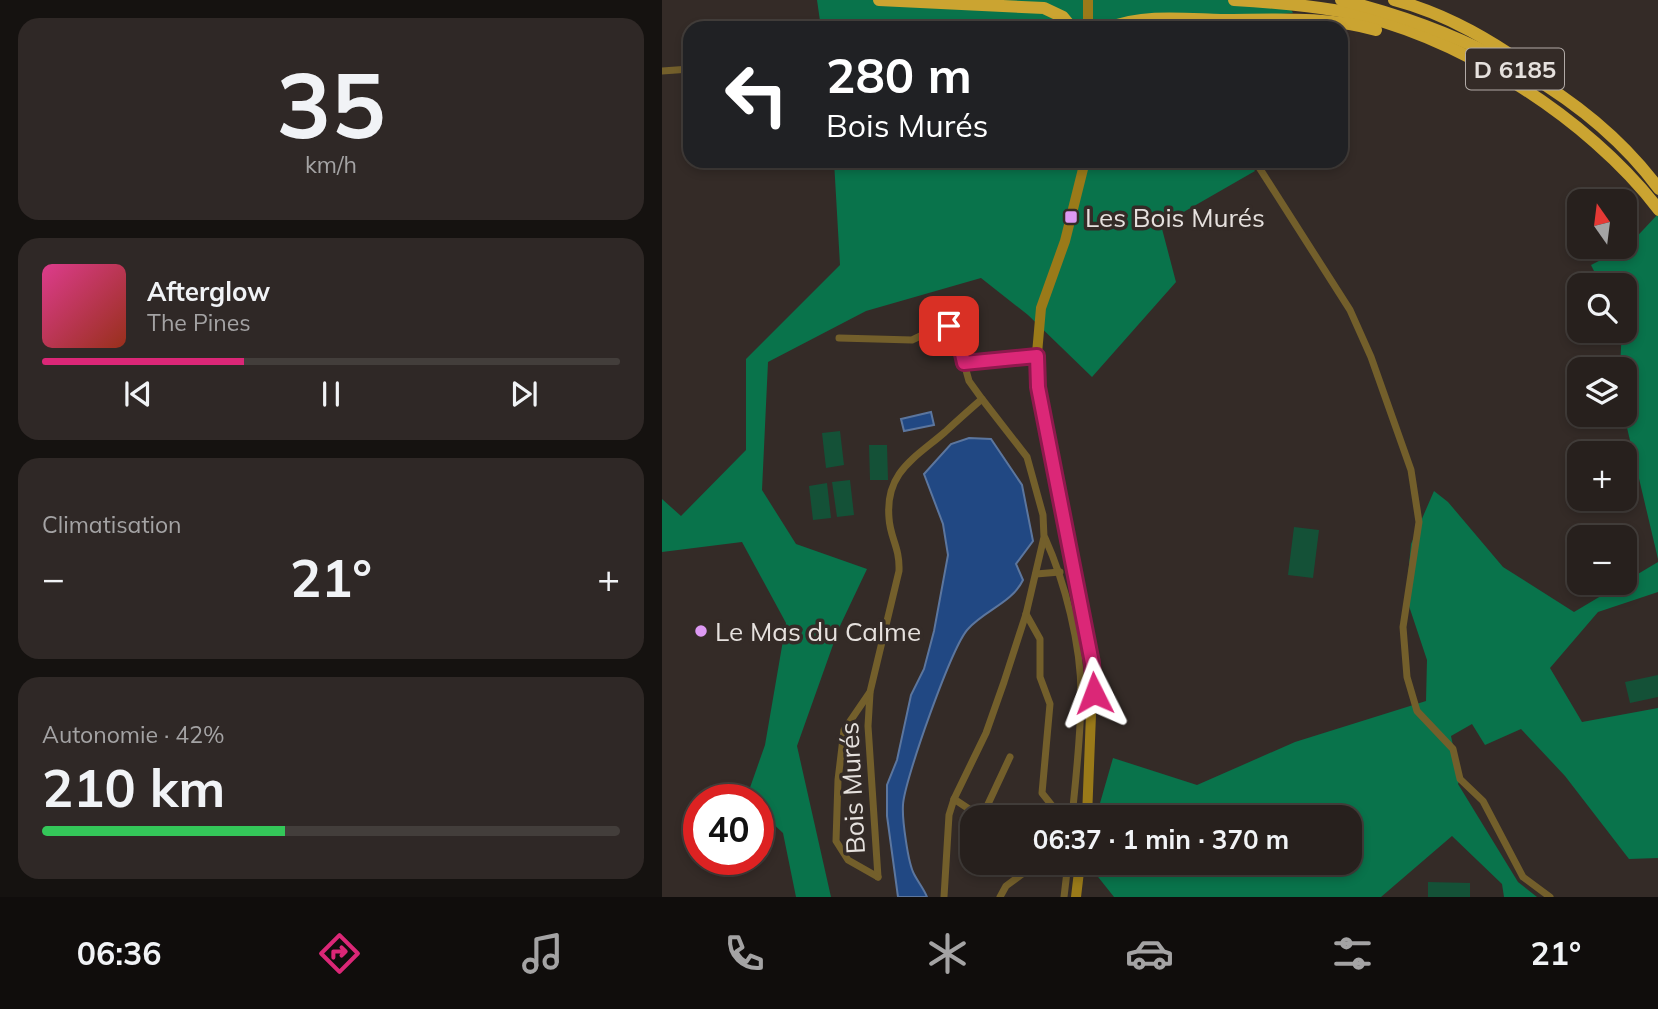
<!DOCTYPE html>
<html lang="fr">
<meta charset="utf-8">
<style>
body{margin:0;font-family:Mulish,sans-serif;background:#2f2826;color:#f1f3f6;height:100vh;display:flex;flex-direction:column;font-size:26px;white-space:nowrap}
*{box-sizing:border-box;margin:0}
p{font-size:23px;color:#a4a3a4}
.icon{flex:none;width:38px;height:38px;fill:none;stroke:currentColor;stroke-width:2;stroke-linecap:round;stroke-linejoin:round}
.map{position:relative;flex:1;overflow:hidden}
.sheet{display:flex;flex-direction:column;gap:18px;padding:18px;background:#151210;width:662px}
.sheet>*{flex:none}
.hud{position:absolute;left:21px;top:21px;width:665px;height:147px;border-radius:21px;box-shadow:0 4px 10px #0003,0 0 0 2px #433e3b;background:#202124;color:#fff;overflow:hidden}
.needle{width:46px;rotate:346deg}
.buttons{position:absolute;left:905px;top:189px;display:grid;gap:14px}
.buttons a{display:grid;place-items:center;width:70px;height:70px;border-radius:14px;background:#27201d;box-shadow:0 4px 10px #0003,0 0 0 2px #433e3b;font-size:35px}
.speed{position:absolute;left:21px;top:784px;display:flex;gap:14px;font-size:35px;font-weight:700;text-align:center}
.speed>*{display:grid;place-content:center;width:91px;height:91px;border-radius:50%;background:#27201d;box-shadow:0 4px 10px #0003,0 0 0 2px #433e3b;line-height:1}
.speed .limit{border:10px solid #d22;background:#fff;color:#111}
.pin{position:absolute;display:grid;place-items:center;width:60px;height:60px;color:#fff;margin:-30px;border-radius:14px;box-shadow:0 4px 10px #0006}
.me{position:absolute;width:77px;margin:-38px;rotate:357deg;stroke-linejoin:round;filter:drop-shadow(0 0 5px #0008)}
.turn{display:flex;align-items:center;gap:24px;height:147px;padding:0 28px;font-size:32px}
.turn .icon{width:91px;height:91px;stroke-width:2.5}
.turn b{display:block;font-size:49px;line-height:60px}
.big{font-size:52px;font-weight:700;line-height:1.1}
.sheet .widget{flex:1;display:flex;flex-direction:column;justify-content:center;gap:10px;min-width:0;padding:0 24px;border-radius:21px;background:#2f2826}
.sheet .dial{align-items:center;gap:0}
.dial b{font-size:91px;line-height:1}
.song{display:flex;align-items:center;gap:21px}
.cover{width:84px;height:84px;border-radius:10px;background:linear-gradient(135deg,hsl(330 70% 55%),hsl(10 70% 35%))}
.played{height:7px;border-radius:4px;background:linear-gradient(90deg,#db2777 35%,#433e3b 35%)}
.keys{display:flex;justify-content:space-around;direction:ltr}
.heat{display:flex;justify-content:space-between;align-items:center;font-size:38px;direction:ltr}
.charge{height:10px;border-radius:5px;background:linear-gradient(90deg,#34c759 42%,#433e3b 0)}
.trip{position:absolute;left:298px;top:805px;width:402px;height:70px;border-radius:21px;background:#27201d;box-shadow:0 4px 10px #0003,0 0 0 2px #433e3b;font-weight:700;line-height:70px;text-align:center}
.tabs{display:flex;height:112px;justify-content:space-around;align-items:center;background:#100d0c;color:#a4a3a4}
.tabs .icon{width:49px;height:49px}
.tabs .on{color:#db2777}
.tabs b{font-size:32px;color:#f1f3f6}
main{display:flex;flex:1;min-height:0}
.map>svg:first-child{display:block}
.green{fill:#145137}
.forest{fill:#09734b}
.water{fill:#214883;stroke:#5c769e;stroke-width:2}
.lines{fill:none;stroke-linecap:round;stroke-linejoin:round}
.street{stroke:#735f2b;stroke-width:7}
.secondary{stroke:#9a7a19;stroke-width:10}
.highway{stroke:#cba431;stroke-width:12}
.route-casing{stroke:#8e194d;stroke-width:18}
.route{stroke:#db2777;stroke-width:12}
.poi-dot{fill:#dd99f3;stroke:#342b27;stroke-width:2.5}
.labels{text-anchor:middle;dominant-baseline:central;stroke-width:7;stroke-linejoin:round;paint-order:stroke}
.shield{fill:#342b27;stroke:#b1aaa7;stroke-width:2}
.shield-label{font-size:24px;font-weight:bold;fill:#e6e1de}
.poi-label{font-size:26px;fill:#e6e1de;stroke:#342b27;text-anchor:start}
.street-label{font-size:26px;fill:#e6e1de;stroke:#342b27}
</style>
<main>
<section class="sheet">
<div class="widget dial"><b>35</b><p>km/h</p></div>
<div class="widget">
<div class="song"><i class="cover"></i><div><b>Afterglow</b><p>The Pines</p></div></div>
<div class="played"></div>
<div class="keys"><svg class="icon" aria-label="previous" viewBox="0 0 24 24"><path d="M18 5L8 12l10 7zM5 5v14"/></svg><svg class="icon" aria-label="pause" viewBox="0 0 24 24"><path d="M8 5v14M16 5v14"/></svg><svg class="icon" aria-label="next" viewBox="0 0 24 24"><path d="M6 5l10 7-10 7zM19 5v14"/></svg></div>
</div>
<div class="widget"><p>Climatisation</p>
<div class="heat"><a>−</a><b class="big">21°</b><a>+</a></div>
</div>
<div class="widget"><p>Autonomie · 42%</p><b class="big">210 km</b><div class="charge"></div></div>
</section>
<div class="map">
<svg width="997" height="897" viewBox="0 0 997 897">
<rect width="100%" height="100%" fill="#342b27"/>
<g class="green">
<polygon points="178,431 182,465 164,468 160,433"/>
<polygon points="207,445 225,445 226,480 208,480"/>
<polygon points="188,480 192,515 175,517 170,482"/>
<polygon points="165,483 169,518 151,520 147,486"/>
<polygon points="632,527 657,530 651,578 626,575"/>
<polygon points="996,675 996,697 968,703 963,682"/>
<polygon points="766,882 808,883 808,897 766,897"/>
</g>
<g class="forest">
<polygon points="155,0 624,0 631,13 496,25 497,28 159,28"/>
<polygon points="172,161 586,161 593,171 499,225 514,282 430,377 366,315 319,278 204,311 106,362 100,490 134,544 205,569 177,628 135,746 169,897 134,897 121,833 96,810 96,800 84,799 103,745 124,623 80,542 0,552 0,499 19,516 84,450 84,359 178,265"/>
<polygon points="996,214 996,559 962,415 962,369 958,369 962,285 939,285 929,265 966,246"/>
<polygon points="772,491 786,502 841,567 912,612 996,562 996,592 936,612 888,668 920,722 996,708 996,858 967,859 903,776 859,729 823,745 810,724 789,736 798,779 796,784 856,882 875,897 842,897 840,884 790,836 719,897 452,897 425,863 688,863 688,817 434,817 451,758 535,785 633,742 764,701 765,660 744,597 749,544"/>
</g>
<g class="water">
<polygon points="269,412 272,425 242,431 239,419"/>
<path d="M307,438L329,439L360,485L371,541L354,564L361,580C350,603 323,610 306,629C290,646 242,781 241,805C240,819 246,863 252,874C256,882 262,889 265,897H236L225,816V785L235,760L249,695L262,669L272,631L286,555L281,524L262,474L289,444Z"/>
</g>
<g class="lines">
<g class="street">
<polyline points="0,71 28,69"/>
<polyline points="593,161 688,310 709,357 749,470 757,522 741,627 745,677 755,711 791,749 798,779 821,801 861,877 888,897"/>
<polyline points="177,338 250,340 277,327 287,326 295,332 302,363"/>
<path d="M383,538C403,582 419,645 419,694C419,734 414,777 410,817"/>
<polyline points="374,574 398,572"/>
<polyline points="364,614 378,639 378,677 388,704 380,793 399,817"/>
<polyline points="208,693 206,726 216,877"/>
<polyline points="292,799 319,817"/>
<polyline points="320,817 348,757"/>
<path d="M216,877L186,860L174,841L176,780L182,730L208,692L237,571C238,547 228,538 227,518C223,472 253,458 283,432C295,421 307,410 320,399L307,381L302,363L375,356"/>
<polyline points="282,897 287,815 292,799 324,733 342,682 364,614 382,537 381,515 365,457 320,399"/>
<polyline points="338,897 344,886 375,863"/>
<polyline points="402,897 406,863"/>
</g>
<g class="secondary">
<polyline points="426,0 426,28"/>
<polyline points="423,161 403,241 379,308 374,365 385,437 431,663 425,817"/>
<polyline points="414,897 418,863"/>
</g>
<g class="highway">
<polyline points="217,0 382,8 401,17 410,28"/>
<path d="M572,0C608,2 643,5 678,11C793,33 926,117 997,210"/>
<path d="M679,0C797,29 923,89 997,189"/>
<path d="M732,0C786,14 834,43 879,76"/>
<path d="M447,28C481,14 523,19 559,20C611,20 664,16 714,30"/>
</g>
</g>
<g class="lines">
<g class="route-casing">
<polyline id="route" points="287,326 295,332 302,363 375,356 376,387 430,663 432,693"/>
</g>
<use href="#route" class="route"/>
</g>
<g class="poi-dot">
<rect x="402" y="210" width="14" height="14" rx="3.5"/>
<circle cx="39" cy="631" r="7"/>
</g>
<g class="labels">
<rect class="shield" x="804" y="48.5" width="98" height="41" rx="5"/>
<g class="shield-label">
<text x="853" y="69">D 6185</text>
</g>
<g class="poi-label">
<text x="423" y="217">Les Bois Murés</text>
<text x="53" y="631">Le Mas du Calme</text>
</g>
<g class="street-label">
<text transform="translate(190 788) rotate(-93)">Bois Murés</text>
</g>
</g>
</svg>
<div class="buttons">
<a><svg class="needle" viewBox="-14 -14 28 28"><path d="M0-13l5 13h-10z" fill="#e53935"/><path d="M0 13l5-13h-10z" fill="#a4a3a4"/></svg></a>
<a><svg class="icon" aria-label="search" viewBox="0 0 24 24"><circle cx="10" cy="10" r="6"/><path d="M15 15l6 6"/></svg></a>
<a><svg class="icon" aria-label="layers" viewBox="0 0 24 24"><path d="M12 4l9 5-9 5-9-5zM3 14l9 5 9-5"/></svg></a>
<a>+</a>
<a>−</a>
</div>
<div class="speed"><div class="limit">40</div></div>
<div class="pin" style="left:287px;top:326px;background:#d93025"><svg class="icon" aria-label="arrive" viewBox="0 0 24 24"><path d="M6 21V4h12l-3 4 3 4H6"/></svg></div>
<svg class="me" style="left:432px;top:693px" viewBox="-20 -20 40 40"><path d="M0-17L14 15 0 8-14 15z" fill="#db2777" stroke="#fff" stroke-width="4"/></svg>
<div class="trip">06:37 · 1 min · 370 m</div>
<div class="hud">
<div class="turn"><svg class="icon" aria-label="left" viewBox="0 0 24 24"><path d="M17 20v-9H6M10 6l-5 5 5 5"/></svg><div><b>280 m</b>Bois Murés</div></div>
</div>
</div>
</main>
<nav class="tabs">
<b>06:36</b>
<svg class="icon on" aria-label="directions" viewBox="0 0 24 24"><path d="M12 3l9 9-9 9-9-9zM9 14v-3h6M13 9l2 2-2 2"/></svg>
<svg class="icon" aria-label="music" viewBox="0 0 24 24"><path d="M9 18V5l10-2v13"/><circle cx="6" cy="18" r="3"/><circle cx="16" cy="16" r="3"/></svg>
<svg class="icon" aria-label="phone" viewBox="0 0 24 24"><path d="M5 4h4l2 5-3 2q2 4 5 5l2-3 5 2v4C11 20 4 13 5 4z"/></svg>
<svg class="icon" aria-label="climate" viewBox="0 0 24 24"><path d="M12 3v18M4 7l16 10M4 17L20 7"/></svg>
<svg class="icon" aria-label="car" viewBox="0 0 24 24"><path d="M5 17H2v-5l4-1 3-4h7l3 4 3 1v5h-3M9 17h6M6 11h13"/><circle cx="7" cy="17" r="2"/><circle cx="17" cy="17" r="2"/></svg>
<svg class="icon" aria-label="filters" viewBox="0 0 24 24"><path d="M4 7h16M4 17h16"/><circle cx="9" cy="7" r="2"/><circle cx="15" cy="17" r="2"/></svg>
<b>21°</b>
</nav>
